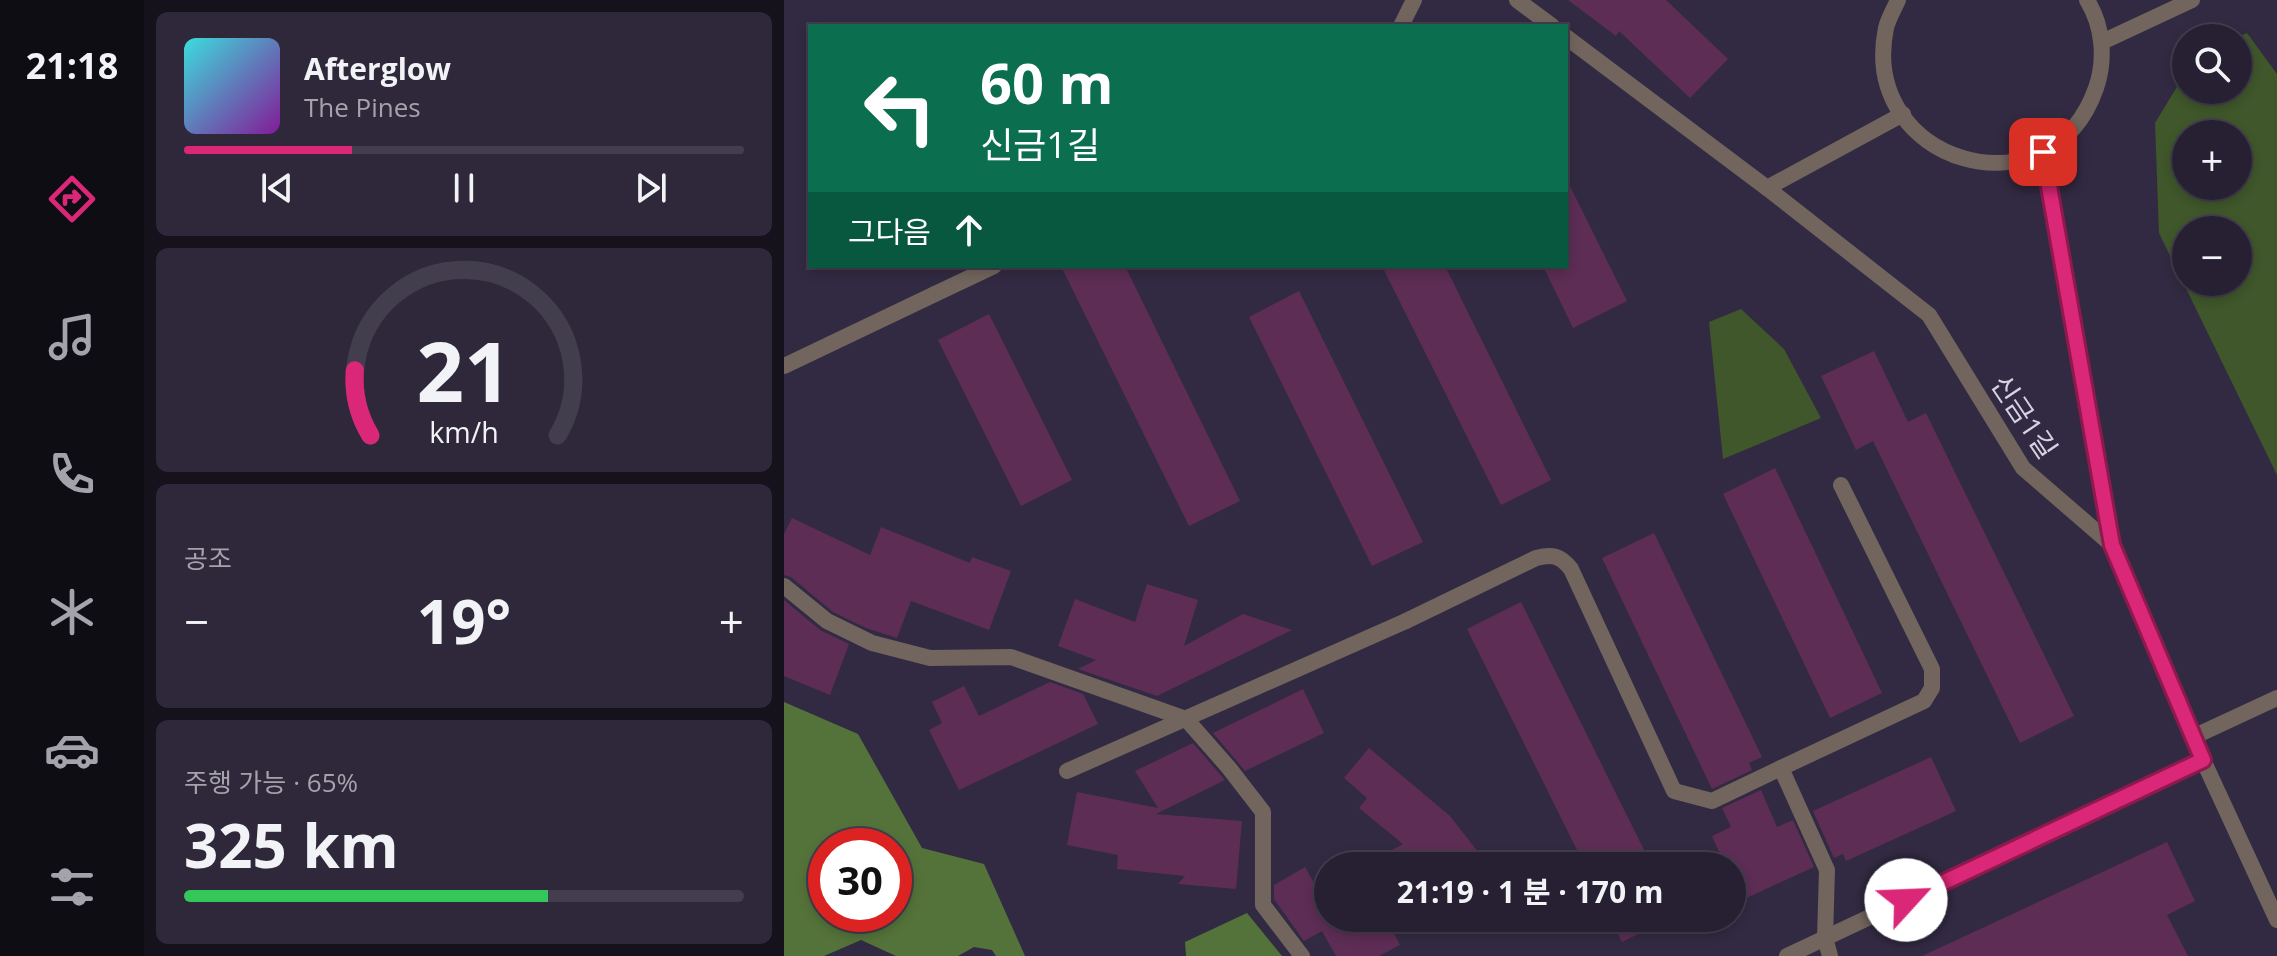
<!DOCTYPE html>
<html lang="ko">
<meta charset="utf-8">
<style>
body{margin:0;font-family:"Open Sans","Noto Sans KR",sans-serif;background:#2e283a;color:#f1f3f6;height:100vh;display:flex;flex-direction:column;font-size:30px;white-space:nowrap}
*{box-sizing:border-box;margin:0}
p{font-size:26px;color:#a4a3ac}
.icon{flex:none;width:44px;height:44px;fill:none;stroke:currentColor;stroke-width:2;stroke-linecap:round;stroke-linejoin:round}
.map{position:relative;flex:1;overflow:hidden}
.side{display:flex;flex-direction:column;gap:12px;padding:12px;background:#15121c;width:640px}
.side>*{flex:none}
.guide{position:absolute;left:24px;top:24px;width:760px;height:244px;border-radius:0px;box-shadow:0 4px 12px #0003,0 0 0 2px #423e4d;background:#0b6e4f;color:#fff;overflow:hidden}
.controls{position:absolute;left:1388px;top:24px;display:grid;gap:16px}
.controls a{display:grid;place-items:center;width:80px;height:80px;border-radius:50%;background:#262032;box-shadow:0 4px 12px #0003,0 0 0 2px #423e4d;font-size:40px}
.speed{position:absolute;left:24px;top:828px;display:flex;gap:16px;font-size:40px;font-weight:700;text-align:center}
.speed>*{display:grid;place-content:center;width:104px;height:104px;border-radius:50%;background:#262032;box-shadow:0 4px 12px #0003,0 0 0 2px #423e4d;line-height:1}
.speed .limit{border:12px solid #d22;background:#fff;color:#111}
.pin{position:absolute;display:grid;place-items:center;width:68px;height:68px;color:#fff;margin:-34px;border-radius:16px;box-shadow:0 4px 12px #0006}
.me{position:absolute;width:88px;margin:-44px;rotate:65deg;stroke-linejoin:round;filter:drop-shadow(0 0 6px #0008)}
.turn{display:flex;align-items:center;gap:28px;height:168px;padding:0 40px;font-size:36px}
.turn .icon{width:104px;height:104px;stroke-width:2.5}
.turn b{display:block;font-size:56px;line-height:68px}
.then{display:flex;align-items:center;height:76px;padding:0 40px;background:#0003;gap:16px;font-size:30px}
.big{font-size:60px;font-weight:700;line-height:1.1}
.side .card{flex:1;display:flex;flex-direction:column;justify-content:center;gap:12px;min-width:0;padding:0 28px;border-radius:12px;background:#2e283a}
.side .dial{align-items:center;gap:0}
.dial svg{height:208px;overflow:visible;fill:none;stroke:#423e4d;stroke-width:7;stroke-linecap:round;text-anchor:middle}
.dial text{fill:#f1f3f6;stroke:none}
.song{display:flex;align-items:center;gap:24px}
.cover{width:96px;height:96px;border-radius:12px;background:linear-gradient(135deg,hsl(180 70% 55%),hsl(290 70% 35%))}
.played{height:8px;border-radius:4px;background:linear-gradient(90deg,#db2777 30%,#423e4d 30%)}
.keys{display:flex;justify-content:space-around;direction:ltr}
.heat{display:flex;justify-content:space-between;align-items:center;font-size:44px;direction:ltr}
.charge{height:12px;border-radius:6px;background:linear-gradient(90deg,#34c759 65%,#423e4d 0)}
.trip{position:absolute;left:530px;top:852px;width:432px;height:80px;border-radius:40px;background:#262032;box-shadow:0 4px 12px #0003,0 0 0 2px #423e4d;font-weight:700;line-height:80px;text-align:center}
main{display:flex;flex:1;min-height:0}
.dock{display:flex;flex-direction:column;width:144px;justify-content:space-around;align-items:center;background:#0f0d14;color:#a4a3ac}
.dock .icon{width:56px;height:56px}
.dock .on{color:#db2777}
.dock b{font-size:36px;color:#f1f3f6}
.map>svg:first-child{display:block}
.green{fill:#3f572b;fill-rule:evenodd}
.forest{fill:#54733a;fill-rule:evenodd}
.building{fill:#5d2d55}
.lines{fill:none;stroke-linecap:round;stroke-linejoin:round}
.service{stroke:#71655d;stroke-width:16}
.minor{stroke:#71655d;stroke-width:16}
.route-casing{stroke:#8e194d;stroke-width:20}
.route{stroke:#db2777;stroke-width:14}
.labels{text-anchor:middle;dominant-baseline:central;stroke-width:8;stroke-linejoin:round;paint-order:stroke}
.street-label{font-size:28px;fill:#d7d2e2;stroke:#322a42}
</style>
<main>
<nav class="dock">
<b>21:18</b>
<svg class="icon on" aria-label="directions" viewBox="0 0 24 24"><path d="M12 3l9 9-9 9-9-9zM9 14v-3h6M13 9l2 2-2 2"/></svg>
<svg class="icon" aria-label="music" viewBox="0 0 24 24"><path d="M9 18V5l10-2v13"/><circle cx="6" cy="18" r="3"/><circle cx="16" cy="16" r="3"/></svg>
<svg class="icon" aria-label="phone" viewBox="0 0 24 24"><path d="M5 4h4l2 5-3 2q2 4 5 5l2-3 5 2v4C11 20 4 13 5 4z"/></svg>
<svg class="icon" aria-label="climate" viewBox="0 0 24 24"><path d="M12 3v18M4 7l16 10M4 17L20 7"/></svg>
<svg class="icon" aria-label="car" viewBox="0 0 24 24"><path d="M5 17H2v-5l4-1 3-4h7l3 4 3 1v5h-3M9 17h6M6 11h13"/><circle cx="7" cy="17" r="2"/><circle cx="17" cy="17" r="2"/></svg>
<svg class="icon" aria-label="filters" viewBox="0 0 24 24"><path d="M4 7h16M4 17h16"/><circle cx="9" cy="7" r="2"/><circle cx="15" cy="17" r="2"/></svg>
</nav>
<section class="side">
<div class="card">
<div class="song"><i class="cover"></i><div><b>Afterglow</b><p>The Pines</p></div></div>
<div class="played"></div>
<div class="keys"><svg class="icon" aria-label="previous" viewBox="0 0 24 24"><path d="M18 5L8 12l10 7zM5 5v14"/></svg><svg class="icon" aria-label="pause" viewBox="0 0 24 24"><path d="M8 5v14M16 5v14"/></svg><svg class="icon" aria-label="next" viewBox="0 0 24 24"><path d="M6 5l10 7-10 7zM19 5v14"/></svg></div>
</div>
<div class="card dial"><svg viewBox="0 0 100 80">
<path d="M14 69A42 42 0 1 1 86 69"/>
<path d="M14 69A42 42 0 0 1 8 44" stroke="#db2777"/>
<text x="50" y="56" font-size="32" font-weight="700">21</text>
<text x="50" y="72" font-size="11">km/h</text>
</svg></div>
<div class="card"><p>공조</p>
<div class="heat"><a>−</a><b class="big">19°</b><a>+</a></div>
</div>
<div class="card"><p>주행 가능 · 65%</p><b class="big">325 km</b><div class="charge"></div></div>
</section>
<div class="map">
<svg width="1493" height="956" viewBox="0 0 1493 956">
<rect width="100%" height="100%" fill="#322a42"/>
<g class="green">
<path d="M1463,33L1493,74V475L1375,233L1371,123L1402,72V90H1454L1452,38ZM1402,134H1454V186H1402ZM1402,230H1454V282H1402Z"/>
<polygon points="957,309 1000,349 1037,418 939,459 925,322"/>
</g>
<g class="forest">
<path d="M0,702L74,734L138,848L200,864L241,956H212L208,950L190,947L174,956H112L77,940L40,956H0ZM42,846H110V914H42Z"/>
<polygon points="463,913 498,956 402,956 401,942"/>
</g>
<g class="building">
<polygon points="784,0 882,0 944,59 906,98 835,31 832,36"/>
<polygon points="782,178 843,301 789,328 759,266 782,266"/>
<polygon points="277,266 341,266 456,501 405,526"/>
<polygon points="598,266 661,266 767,480 717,505"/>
<polygon points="515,291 639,542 588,566 465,317"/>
<polygon points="205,314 288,480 237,506 154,340"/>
<polygon points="1090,351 1124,422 1142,413 1290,716 1236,743 1089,441 1072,450 1037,376"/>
<polygon points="991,468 1098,693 1046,718 939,494"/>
<polygon points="8,518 86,555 97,527 186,563 188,557 227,571 205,630 127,601 113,638 82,628 49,612 7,577 0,575 0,534"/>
<polygon points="870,533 978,757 965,763 968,770 928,789 818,558"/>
<polygon points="363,584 414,600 400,646 459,614 508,630 373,696 294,669 312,660 274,646 291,599 351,622"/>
<polygon points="0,600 36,630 65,644 46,695 0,676"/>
<polygon points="737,602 868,866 801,866 683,629"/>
<polygon points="266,682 299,694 314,724 175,790 145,730 158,723 148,702 180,686 195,716"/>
<polygon points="519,689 540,733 461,771 429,733"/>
<polygon points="409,743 441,780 372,814 458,821 452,889 394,884 401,876 333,869 334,855 283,845 293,792 374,808 351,771"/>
<polygon points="585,748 666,816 705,866 578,866 619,844 575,808 583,798 560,778"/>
<polygon points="1147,757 1172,811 1062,861 1059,854 1050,858 1029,811"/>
<polygon points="977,790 993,827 1009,820 1030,867 956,901 948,882 948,866 941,866 928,836 947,827 938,808"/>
<polygon points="1383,842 1411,901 1383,915 1404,956 1138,956"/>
<polygon points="521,867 534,890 544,885 544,918 602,918 616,945 595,956 552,956 538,931 520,941 490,899 490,885"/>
<polygon points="826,918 887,918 838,942"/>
</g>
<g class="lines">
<g class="service">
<polyline points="617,26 630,0"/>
<polyline points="1318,42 1408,0"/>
<polyline points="151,294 210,266"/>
<path d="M622,621L752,558C768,554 776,555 787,569L890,791L928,801L997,768L1043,870L1041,938L1046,956"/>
<polyline points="997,768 1140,701 1148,688 1148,669 1057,485"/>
</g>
<g class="minor">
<polyline points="733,0 768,26"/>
<path d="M1114,0C1110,9 1104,19 1102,28C1074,163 1266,220 1312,88C1322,59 1319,26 1303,0"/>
<polyline points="782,37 983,188 1119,114"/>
<polyline points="1259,152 1328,545"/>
<polyline points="983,188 1145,315 1239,468 1328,545 1419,760 1493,920"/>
<polyline points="0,366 151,294"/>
<polyline points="0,586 43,621 88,643 146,658 227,657 402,719 445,768 479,812 479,905 518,956"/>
<polyline points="1409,737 1493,698"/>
<polyline points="283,771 622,621"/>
<polyline points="1003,956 1419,760"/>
</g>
</g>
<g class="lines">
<g class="route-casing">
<polyline id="route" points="1122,900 1419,760 1328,545 1259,152"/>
</g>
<use href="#route" class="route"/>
</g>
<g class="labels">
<g class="street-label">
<text transform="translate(1241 416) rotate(56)">신금1길</text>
</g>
</g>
</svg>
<div class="controls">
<a><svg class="icon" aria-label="search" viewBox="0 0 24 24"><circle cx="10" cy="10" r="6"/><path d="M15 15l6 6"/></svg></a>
<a>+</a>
<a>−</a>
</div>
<div class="speed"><div class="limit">30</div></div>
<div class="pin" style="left:1259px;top:152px;background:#d93025"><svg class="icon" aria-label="arrive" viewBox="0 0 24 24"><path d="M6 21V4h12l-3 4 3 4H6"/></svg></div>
<svg class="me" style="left:1122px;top:900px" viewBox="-20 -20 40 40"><circle r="19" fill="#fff"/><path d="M0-13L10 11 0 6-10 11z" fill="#db2777"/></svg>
<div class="trip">21:19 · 1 분 · 170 m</div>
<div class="guide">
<div class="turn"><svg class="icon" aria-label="left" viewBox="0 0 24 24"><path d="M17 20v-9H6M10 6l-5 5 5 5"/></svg><div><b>60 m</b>신금1길</div></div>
<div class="then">그다음<svg class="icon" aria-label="ahead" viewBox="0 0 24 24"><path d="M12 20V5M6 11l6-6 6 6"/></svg></div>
</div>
</div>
</main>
